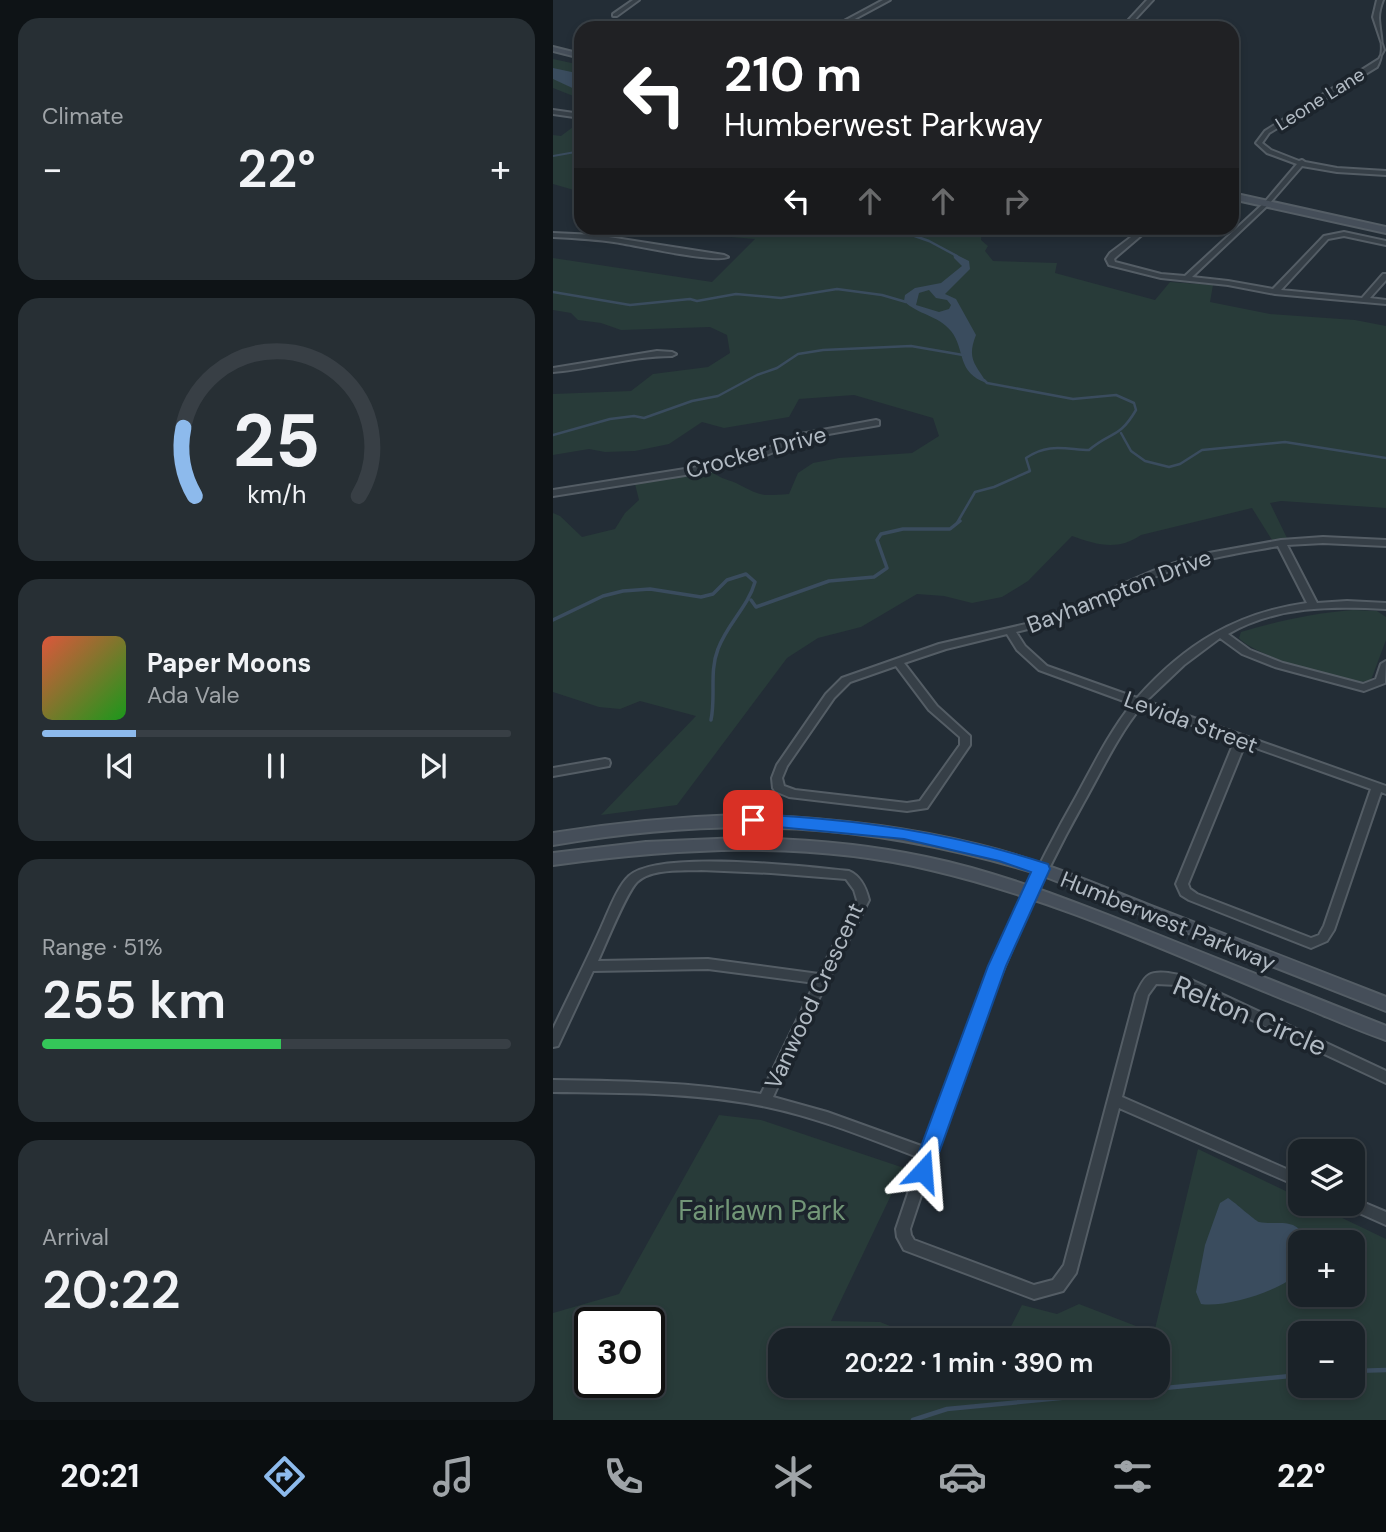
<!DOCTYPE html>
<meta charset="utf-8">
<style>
body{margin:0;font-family:"DM Sans",sans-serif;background:#272f34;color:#f1f3f6;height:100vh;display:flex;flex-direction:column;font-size:26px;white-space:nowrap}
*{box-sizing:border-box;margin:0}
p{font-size:23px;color:#9fa4a8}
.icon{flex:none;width:38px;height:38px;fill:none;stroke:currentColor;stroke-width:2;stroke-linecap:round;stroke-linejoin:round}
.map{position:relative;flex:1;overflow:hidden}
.drawer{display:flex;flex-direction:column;gap:18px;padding:18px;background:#0e1316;width:553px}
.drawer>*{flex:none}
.top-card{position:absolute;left:21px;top:21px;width:665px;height:214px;border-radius:21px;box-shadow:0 4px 10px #0003,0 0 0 2px #383f45;background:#202124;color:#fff;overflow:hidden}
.fabs{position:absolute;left:735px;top:1139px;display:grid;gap:14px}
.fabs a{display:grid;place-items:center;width:77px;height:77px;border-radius:14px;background:#1a2228;box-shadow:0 4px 10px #0003,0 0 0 2px #383f45;font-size:35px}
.speed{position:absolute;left:21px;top:1307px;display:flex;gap:14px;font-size:35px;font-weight:700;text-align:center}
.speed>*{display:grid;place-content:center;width:91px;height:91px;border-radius:50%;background:#1a2228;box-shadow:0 4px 10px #0003,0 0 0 2px #383f45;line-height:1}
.speed .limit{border:4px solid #111;border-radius:10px;background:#fff;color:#111}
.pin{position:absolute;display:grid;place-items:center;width:60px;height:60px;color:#fff;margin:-30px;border-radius:14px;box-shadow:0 4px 10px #0006}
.me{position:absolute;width:77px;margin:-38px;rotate:19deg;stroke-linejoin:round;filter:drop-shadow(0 0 5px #0008)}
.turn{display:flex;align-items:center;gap:24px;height:147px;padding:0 35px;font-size:32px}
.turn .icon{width:91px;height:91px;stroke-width:2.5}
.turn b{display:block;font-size:49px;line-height:60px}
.lanes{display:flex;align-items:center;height:66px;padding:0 35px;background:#0003;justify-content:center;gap:35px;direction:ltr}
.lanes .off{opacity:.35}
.big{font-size:52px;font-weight:600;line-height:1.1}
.drawer .card{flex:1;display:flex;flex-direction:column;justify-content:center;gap:10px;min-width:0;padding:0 24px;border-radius:21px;background:#272f34}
.drawer .dial{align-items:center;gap:0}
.dial svg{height:182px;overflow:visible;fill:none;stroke:#383f45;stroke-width:7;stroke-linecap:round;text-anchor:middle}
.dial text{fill:#f1f3f6;stroke:none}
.song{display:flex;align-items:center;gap:21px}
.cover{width:84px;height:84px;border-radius:10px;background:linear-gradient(135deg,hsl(10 70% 55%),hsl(120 70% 35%))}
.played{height:7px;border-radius:4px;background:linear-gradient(90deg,#8dbaec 20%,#383f45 20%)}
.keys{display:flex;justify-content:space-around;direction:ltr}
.heat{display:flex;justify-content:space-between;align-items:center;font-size:38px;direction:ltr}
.charge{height:10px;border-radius:5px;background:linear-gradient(90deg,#34c759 51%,#383f45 0)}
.trip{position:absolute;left:215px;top:1328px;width:402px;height:70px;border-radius:21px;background:#1a2228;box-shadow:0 4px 10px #0003,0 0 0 2px #383f45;font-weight:600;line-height:70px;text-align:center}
.menu{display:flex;height:112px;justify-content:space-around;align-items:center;background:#0a0e10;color:#9fa4a8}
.menu .icon{width:49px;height:49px}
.menu .current{color:#8dbaec}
.menu b{font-size:32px;color:#f1f3f6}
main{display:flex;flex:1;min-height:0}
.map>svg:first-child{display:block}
.green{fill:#283b39;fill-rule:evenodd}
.water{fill:#3a4c5e;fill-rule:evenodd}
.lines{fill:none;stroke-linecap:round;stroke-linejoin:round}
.stream-far3{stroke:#3a4c5e;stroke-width:2}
.stream-far2{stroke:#3a4c5e;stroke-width:2.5}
.stream-far1{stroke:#3a4c5e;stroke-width:3.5}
.stream{stroke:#3a4c5e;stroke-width:4.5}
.street-casing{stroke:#545d65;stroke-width:4}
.secondary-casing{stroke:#545d65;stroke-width:4}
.street{fill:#363f47;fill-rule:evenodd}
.secondary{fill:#454e59;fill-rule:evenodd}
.route{fill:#1a73e8;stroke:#114b97;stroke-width:2}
.labels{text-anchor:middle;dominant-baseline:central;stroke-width:7;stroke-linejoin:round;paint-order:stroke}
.far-street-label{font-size:19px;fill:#b1bac3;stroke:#1c242c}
.street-label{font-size:23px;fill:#b1bac3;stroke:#1c242c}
.near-street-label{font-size:28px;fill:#b1bac3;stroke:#1c242c}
.near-park-label{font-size:28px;fill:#729677;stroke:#1c242c}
</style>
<main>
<section class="drawer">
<div class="card"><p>Climate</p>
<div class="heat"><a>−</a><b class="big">22°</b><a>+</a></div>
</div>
<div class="card dial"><svg viewBox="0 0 100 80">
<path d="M14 69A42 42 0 1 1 86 69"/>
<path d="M14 69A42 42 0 0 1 9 39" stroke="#8dbaec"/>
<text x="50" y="56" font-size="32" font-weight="700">25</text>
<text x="50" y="72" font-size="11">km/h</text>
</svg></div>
<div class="card">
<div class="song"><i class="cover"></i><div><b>Paper Moons</b><p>Ada Vale</p></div></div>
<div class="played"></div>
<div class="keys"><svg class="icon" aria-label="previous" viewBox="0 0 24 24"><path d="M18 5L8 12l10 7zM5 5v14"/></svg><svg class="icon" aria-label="pause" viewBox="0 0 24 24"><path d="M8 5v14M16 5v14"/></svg><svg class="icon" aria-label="next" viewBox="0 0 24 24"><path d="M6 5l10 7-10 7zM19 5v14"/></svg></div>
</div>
<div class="card"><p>Range · 51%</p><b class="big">255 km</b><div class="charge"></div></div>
<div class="card"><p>Arrival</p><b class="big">20:22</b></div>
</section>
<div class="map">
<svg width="833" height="1420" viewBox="0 0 833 1420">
<rect width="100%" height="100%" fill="#232d36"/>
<g class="green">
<polygon points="0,59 28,65 28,99 0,88"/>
<polygon points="28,121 28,192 0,184 0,135 8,136"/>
<path d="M118,228H429L428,240L435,246L432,251L440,261L504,263L502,273L602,300L617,282L660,285L657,302L717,314L802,320L833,326V508L728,501L717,503L734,538L719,540L699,508L588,535C565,551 544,545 519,536L475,581L449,597L419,603L391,596L364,594L308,627L265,638L234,658L124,805L48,815L143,716L87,701L67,709L46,707L0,692V513L7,516L29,537L62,529L72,513L86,500L82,484L158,471C166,478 173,479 183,483C209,496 205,496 236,494L245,473L260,463L286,458L359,453L386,436L380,418L301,395L246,399L236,417L171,428L149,422L116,444L82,451L52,452L36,449L0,455V394L78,391L100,374L155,367L177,353L174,335L157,327L68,330L48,323L25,320L18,313L0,310V258L159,282L202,239L142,234Z"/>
<path d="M800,610L824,611L833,617V640L818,680C802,690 698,654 686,638L688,632C725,621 761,613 800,610Z"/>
<path d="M166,1115L208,1120L351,1168L278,1321L327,1322L372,1340H228V1386H606V1340H451L469,1305L504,1314L526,1304L601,1333L645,1149L747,1198V1204H760L833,1239V1420H0V1313L66,1294ZM747,1242H800V1295H747ZM37,1323H96V1382H37ZM747,1334H800V1386H747Z"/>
</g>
<g class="water">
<polygon points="0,68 28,74 28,92 0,79"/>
<path d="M400,253L416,261L417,269L392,294L403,299L423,335C414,358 421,363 434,383C403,373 413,350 398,331C385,315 365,315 351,301L352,295L362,288L388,283L409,266L401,258ZM376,290L383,298L394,300L398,305L396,309L386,312L363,305L366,293Z"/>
<path d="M675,1198C683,1203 701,1220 706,1222C724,1226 746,1215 752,1242H747V1271C731,1290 673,1308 648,1304L643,1292L652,1245L667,1203Z"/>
</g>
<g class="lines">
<polyline class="stream-far3" points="0,156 28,151"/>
<g class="stream-far2">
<polyline points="339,228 376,241 404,256"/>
<polyline points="0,292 77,305 137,299 144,301 183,294 228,298 284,289 329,295 353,302"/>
<polyline points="568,433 578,451 592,461 616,467 627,464 649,450 732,442 833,458"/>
<polyline points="0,435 57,419 81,416 91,418 139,401 165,396 204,375 224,368 245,354 270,350 358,346 410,355"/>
<path d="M404,523L422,492L441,487L477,471L473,458C495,443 511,449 536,450C558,431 566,439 583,410L581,403L563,395L520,399L434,383L431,380"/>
</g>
<g class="stream-far1">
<polyline points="198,600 203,607 276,581 321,577 334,568 324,540 328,534 350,529 397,529 407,521"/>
<path d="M0,620L50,596L70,591L97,589L148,597L160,594L174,580L193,574L202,582C195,607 174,624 165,649C156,672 163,696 158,720"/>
</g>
<g class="stream">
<polyline points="800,1371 833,1370"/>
<polyline points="360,1420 394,1409 747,1375"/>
</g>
<g class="street-casing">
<g id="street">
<polygon points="80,0 86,0 64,16 60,16 60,14"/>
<polygon points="330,0 337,0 285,28 278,28"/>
<polygon points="594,0 600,0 574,28 568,28"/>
<path d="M824,0H830C828,5 826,12 826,18C827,37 833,50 824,67L716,133L709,143L718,150L746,161L749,160L752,162L784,168L833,171V175L784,172L749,166L715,205L639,277L675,281L720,289L771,236L791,232L833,241V245L791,236L775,239L728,290L809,298L830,274H833V280L817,298L833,300V304L722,294L675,285L608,278L556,265L553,259L557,253L590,228H597L563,257L561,259L562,262L608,274L632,276L711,203L744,164L714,153L703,143L712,131L826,59L831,50L820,17Z"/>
<polygon points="0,110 28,114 28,118 0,114"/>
<polygon points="479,228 486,228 480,233 476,233 474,232"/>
<path d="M0,233L43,235L171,255L175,257C160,263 82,245 61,242C40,239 20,238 0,237Z"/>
<path d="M104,351L119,352L123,354L119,356C78,356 40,369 0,372V368Z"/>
<polygon points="323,420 326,421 326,425 253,438 209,457 157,471 0,496 0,490 157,465 203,453 248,434"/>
<path d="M770,537L833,540V546L770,543L734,545L764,603L794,601L833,603V609C779,606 723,606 675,634L697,650L730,663L810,684L823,679L828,664L833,661L832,683L811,691L722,667L689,654L667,638L631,665L593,701L833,786V794L828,792L781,930L774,941L758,948L636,900L628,895L623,884L682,740L588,707C565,735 549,770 531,802C455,937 405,1083 357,1229L358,1235L361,1240L481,1285L500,1280L511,1265L583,994C586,989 590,978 596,975C605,970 621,974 630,976L833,1071V1083L624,985L603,984L595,995L569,1097L747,1175V1187L566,1108L523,1273L510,1291L481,1299L351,1250L344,1237L343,1229L367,1158C317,1139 267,1118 214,1107C144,1092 71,1093 0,1092V1080C70,1081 139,1082 208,1094L262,983L155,969L40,971L5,1046L0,1047V1029C16,995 33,962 48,928C55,913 64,887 76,876C105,849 254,867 296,871C308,876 313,888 316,900L255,1020L220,1097L274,1112L371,1147C413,1026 460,907 524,795C541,764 557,731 579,704L486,670L464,650L454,634L393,649L351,663L384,706L417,736V745L374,808L354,811L236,797L222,791L220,788L219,778L224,765L273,694L289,678L386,644L482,622L609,567L656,553L728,540ZM725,546L754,603C683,613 632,644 584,698L494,666L472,646L463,632C516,620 563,591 614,572C650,558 688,553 725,546ZM343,666L376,710L407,737V745L367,801L354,803L242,790L231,786L229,778L234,766L281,698L297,682ZM692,744L818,789L771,926L766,935L758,938L644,894L637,889L635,884ZM148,870L218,873L293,879L301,890L304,900L266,974L155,959L45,961C53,944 73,893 84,882C99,868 129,871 148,870Z"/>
<polygon points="52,759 56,760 57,763 56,766 0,776 0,768"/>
<polygon points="800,1198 833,1212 833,1225 795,1208 793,1204 800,1204"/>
</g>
</g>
<g class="secondary-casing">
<g id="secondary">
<polygon points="0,47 28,54 28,58 0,51"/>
<polygon points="679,193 833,227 833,233 679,199"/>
<path d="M184,815C267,817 346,825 426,845C484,859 540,883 596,905C675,935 754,966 833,997V1011L483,873C314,822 174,815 0,845V833C62,823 122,817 184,815Z"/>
<path d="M188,838C250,839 312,844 373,857C446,872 516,900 585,927C668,960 750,993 833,1026V1040C801,1029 771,1015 740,1003C621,955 503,899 378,870C254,840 125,848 0,865V853L93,842Z"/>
</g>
</g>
<use href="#street" class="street"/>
<use href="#secondary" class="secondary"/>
</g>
<path class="route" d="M200,814C302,819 397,832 495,864L497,869L453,966L377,1178L370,1181L362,1178L359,1171L435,966L478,872L446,861L351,839L194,824L192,820L194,816Z"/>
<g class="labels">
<g class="far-street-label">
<text transform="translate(767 99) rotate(-32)">Leone Lane</text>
</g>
<g class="street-label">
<text transform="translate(203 452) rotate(-15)">Crocker Drive</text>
<text transform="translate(566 591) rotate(-21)">Bayhampton Drive</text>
<text transform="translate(638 722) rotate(20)">Levida Street</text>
<text transform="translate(615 921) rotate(22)">Humberwest Parkway</text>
<text transform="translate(261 996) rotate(-65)">Vanwood Crescent</text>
</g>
<g class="near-street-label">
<text transform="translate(697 1016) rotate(23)">Relton Circle</text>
</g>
<g class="near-park-label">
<text x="209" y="1210">Fairlawn Park</text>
</g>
</g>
</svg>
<div class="fabs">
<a><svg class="icon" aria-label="layers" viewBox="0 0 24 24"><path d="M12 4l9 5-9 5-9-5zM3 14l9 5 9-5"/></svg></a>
<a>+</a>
<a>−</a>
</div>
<div class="speed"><div class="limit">30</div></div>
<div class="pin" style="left:200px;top:820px;background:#d93025"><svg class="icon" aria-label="arrive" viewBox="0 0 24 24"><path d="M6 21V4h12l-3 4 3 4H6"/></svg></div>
<svg class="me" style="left:370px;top:1171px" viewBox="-20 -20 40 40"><path d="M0-17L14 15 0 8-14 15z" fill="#1a73e8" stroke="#fff" stroke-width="4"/></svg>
<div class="trip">20:22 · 1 min · 390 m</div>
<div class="top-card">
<div class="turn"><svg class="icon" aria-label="left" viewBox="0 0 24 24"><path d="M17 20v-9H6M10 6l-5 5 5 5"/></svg><div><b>210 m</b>Humberwest Parkway</div></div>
<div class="lanes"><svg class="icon" aria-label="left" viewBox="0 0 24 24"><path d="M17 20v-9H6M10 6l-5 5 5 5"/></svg><svg class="icon off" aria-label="ahead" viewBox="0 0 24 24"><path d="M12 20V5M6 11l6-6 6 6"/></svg><svg class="icon off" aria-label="ahead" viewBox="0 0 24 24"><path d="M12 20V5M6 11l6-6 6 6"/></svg><svg class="icon off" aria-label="right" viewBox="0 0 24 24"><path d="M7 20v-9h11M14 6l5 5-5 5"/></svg></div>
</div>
</div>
</main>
<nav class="menu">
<b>20:21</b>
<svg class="icon current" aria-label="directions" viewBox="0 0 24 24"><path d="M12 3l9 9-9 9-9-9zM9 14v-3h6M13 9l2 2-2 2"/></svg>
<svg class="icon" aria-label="music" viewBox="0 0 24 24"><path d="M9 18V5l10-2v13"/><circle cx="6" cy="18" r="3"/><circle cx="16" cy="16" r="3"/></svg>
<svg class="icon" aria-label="phone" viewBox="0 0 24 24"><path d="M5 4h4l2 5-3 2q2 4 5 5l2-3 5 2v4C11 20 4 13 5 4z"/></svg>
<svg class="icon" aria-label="climate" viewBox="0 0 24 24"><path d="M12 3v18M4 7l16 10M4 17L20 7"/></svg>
<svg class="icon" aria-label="car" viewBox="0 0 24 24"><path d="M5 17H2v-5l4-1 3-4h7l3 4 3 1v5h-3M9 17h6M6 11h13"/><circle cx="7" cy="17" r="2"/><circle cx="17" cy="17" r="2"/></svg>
<svg class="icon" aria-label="filters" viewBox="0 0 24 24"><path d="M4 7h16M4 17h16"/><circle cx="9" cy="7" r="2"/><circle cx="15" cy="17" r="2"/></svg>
<b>22°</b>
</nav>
